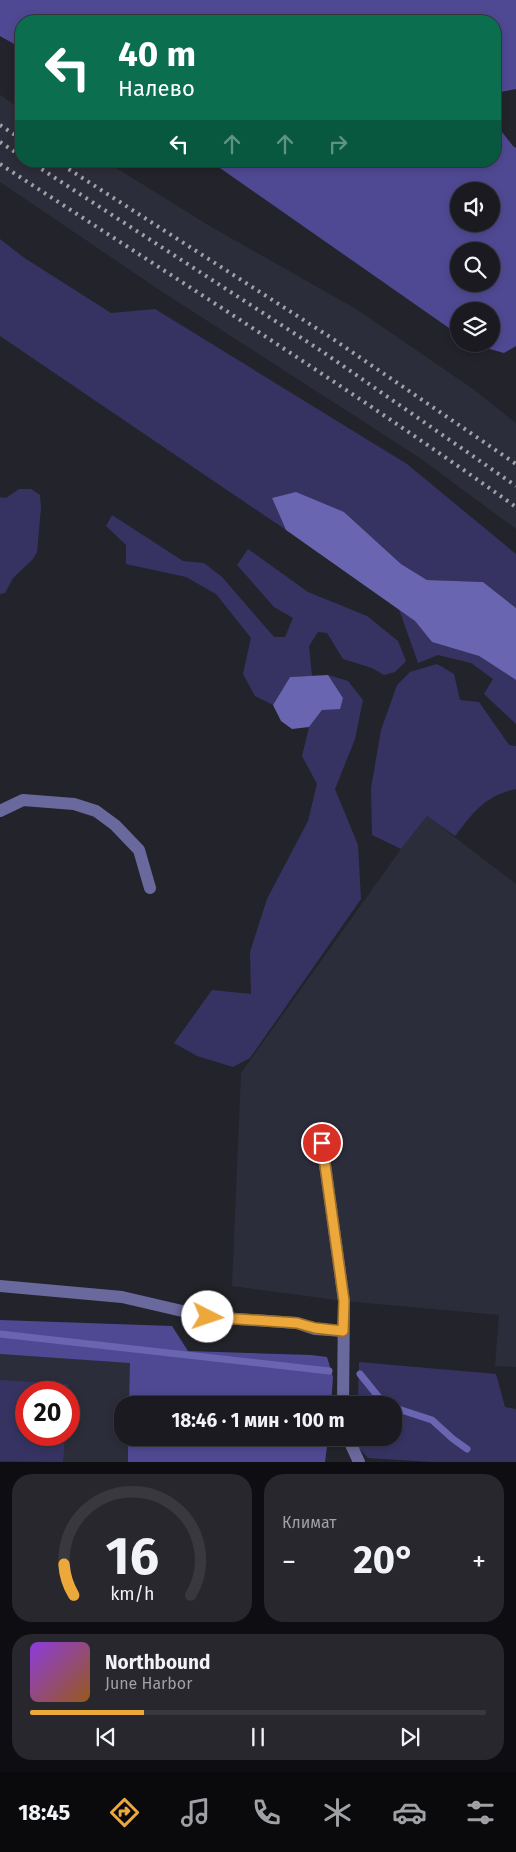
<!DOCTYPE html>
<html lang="ru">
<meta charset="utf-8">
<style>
body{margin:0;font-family:"Fira Sans",sans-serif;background:#27272d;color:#f1f3f6;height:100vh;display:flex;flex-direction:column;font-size:19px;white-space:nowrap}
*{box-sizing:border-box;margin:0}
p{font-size:16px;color:#9fa1a5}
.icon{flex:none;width:28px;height:28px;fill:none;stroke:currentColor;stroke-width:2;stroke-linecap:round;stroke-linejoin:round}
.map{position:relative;height:1462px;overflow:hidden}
.sheet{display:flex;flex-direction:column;gap:12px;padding:12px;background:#0e0e12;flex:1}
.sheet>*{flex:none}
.hud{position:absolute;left:15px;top:15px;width:486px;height:152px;border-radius:20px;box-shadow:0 2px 8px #0003,0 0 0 1px #38383e;background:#0b6e4f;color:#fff;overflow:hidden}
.buttons{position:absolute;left:450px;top:182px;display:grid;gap:10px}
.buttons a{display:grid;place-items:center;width:50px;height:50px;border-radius:50%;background:#1a1a20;box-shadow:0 2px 8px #0003,0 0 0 1px #38383e;font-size:25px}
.speed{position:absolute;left:15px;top:1381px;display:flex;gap:10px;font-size:25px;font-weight:700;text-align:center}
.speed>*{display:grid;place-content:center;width:65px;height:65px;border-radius:50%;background:#1a1a20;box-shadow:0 2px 8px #0003,0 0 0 1px #38383e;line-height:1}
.speed .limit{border:8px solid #d22;background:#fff;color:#111}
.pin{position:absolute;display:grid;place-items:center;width:42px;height:42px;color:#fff;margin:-21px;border:2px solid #fff;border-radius:50%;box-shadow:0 1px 5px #0007}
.me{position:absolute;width:55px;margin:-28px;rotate:94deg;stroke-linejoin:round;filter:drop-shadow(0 0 4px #0008)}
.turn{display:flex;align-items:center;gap:18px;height:105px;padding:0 20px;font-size:22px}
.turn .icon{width:65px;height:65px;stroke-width:2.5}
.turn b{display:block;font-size:35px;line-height:42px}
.lanes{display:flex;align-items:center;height:48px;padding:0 20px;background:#0003;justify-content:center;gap:25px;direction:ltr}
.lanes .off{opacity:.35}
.big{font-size:38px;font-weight:700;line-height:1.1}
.sheet .card{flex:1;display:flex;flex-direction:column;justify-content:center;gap:8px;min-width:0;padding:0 18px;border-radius:20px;background:#27272d}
.sheet .dial{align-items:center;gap:0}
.dial svg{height:130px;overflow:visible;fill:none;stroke:#38383e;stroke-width:7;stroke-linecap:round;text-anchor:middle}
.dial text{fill:#f1f3f6;stroke:none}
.song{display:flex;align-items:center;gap:15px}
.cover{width:60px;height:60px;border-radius:8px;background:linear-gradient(135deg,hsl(270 70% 55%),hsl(30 70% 35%))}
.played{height:5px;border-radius:2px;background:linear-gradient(90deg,#eda83c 25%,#38383e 25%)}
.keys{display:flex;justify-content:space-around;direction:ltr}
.heat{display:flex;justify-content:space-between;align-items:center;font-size:28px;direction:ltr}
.sheet .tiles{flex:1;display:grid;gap:12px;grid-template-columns:1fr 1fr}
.card:last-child{grid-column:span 2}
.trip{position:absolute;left:114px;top:1396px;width:288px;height:50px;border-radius:20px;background:#1a1a20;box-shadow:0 2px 8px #0003,0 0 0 1px #38383e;font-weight:700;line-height:50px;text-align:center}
.tabs{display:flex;height:80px;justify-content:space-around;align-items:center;background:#0a0a0d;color:#9fa1a5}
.tabs .icon{width:35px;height:35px}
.tabs .active{color:#eda83c}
.tabs b{font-size:22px;color:#f1f3f6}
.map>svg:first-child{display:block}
.built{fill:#2c2d3a;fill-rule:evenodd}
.green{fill:#363363}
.forest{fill:#4f4993;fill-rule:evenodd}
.water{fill:#6965b1}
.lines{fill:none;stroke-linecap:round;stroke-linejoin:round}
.stream{stroke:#6965b1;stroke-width:7}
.minor{stroke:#6a699d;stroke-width:12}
.rail{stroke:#a0a0a6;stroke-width:4;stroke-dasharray:2.5 5;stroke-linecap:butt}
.route-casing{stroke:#9a6d27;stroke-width:12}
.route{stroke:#eda83c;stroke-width:9}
</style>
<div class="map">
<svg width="516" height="1462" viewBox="0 0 516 1462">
<rect width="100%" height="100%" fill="#23232b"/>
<g class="built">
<polygon points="0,95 21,109 21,161 105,161 208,225 356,309 473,389 516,423 516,529 420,458 164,293 0,182"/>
<polygon points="427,816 516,884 516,1367 495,1366 499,1315 344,1301 232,1286 241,1073 401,849"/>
<path d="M0,1354L142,1363L331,1405H122V1438H328L325,1462H0ZM26,1392H69V1435H26Z"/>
</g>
<g class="green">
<polygon points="0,239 23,257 111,313 155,309 407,464 516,554 516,608 483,582 427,580 401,564 344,512 272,498 286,530 0,336"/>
<polygon points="19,489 31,489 40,495 41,508 37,552 33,559 13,578 5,593 0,594 0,497 6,498"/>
<polygon points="112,515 183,561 204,563 222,577 274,637 285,637 293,618 274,607 237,565 248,549 308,592 367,616 398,641 406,661 395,672 384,675 372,668 343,659 327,633 318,632 309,646 312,676 290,677 273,705 255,696 243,674 251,638 216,594 186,577 126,564 126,545 106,526"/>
<polygon points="399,609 415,621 432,642 479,656 516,680 516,724 484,694 493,679 471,663 438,655 418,663"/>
<path d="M437,664L454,674L460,700L479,702L509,745L516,746V789C484,796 474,812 455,836L427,816L401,849L372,835L371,788L381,730L397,685L410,672Z"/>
<polygon points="328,675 348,681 363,700 355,739 335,789 358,845 361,899 250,1058 233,1067 197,1056 174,1043 212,990 251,994 250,952 267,899 308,821 317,784 302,756 309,727 322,710 343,698"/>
<polygon points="359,1362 496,1374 505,1407 516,1409 516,1462 432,1462 368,1458 356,1445 356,1438 392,1438 392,1405 358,1405"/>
<polygon points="0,1380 68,1384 67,1392 26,1392 26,1435 65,1435 63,1462 0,1461"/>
</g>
<g class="forest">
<polygon points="0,0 516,0 516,89 495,93 495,21 21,21 21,48 0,36"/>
<path d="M495,123L513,146L516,148V346L504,353L472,344H491V311H459V335L210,161H495ZM459,191H491V224H459ZM459,251H491V284H459Z"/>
<polygon points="0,1320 172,1326 188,1351 311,1355 327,1357 333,1377 331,1405 129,1405 130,1363 0,1354"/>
<polygon points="128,1438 328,1438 325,1462 128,1462"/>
</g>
<g class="water">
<polygon points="296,492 344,512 401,564 427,580 483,582 516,608 516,680 479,656 432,642 415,621 286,530 272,498"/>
<polygon points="328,675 343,698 340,709 322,710 309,727 292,729 281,721 273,705 290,677"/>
</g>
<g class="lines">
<g class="stream">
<polyline points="0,1334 329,1371"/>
<polyline points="360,1374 381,1400 389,1405"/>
<polyline points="392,1407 432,1420 453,1439 467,1449"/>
</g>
<g class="minor">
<polyline points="0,811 23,800 74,804 96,811 115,825 139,850 150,888"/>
<polyline points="322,1143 344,1301 343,1405"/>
<polyline points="0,1286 122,1297 208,1317 297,1323 315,1329 343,1331"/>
<polyline points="348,1438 359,1462"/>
</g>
<g class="rail">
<polyline points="0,125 21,139"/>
<polyline points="0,142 21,156"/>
<polyline points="29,161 323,352 516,486"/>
<polyline points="56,161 330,337 516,464"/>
<path d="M0,164C173,277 348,387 516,507"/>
</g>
</g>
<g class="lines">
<g class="route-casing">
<polyline id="route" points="208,1317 297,1323 315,1328 343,1331 344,1301 322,1143"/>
</g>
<use href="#route" class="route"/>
</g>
</svg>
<div class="buttons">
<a><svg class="icon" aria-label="sound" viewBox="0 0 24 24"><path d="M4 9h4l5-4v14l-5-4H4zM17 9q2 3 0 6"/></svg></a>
<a><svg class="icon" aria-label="search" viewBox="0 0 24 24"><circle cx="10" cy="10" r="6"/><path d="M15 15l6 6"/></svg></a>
<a><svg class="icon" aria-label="layers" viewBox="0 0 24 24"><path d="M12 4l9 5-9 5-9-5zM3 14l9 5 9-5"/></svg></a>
</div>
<div class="speed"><div class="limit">20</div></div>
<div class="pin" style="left:322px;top:1143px;background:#d93025"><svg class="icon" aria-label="arrive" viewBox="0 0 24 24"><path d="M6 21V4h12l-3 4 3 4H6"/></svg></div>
<svg class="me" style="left:208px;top:1317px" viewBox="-20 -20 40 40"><circle r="19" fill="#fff"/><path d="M0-13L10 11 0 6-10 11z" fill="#eda83c"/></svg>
<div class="trip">18:46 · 1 мин · 100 m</div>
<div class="hud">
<div class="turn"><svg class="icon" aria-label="left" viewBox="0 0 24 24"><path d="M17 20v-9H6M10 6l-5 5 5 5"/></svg><div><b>40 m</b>Налево</div></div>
<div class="lanes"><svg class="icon" aria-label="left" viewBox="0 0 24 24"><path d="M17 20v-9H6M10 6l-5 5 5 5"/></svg><svg class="icon off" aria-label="ahead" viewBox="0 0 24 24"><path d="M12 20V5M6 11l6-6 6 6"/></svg><svg class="icon off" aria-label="ahead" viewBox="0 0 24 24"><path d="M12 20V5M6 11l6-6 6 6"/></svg><svg class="icon off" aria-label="right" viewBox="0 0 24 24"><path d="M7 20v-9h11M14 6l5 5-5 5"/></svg></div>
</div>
</div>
<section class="sheet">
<div class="tiles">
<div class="card dial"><svg viewBox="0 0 100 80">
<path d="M14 69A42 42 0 1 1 86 69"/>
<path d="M14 69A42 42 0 0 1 8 50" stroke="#eda83c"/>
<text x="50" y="56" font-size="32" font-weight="700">16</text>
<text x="50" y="72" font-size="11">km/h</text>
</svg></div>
<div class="card"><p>Климат</p>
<div class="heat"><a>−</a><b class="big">20°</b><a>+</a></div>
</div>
<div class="card">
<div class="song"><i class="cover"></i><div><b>Northbound</b><p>June Harbor</p></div></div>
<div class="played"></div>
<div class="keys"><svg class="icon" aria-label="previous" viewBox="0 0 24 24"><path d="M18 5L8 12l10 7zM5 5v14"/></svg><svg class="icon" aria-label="pause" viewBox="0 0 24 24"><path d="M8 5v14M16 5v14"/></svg><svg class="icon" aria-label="next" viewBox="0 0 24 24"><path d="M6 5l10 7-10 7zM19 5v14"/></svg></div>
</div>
</div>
</section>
<nav class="tabs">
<b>18:45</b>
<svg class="icon active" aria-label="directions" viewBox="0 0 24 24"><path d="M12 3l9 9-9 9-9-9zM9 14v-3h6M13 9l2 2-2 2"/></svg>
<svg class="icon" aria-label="music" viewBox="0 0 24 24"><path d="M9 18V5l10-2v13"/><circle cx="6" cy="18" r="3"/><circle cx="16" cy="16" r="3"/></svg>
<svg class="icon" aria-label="phone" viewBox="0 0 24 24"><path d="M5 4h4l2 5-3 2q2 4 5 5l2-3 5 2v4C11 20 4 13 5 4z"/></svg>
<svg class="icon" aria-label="climate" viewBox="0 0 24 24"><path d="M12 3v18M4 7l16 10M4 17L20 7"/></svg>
<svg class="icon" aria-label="car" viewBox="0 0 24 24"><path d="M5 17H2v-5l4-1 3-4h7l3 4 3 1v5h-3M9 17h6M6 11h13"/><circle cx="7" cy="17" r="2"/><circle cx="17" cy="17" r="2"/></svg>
<svg class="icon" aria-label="filters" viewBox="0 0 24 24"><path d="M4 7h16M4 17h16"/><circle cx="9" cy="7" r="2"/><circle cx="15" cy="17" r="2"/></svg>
</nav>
